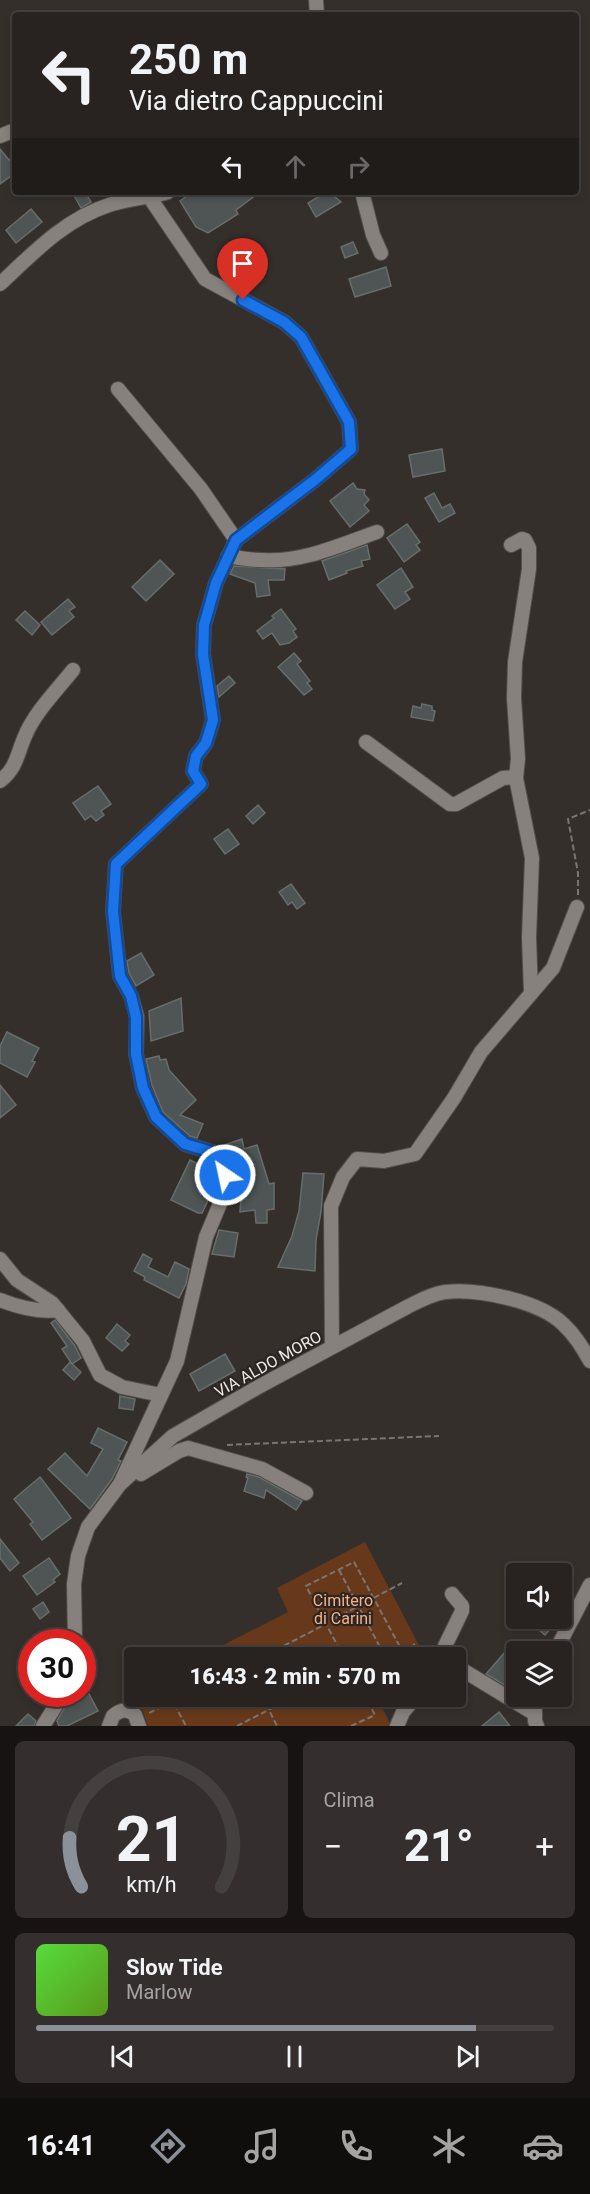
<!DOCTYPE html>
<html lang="it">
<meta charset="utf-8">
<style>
body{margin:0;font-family:Roboto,sans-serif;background:#342f2e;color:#f1f3f6;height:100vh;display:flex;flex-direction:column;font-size:22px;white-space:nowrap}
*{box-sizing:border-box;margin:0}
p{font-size:20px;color:#a5a4a5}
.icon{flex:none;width:33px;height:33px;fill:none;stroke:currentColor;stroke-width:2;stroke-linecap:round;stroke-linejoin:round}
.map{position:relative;height:1726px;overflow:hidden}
.sheet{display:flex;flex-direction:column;gap:15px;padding:15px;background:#161312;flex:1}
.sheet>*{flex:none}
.top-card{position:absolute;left:12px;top:12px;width:567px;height:183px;border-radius:6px;box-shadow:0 3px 9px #0003,0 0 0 2px #44403f;background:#282321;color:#f1f3f6;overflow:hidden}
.fabs{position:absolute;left:506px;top:1563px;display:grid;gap:12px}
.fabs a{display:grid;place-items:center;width:66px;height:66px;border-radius:6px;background:#282321;box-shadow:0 3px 9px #0003,0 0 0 2px #44403f;font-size:30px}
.speed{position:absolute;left:18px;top:1629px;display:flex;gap:12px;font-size:30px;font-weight:700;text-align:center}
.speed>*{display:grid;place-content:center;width:78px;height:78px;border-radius:50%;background:#282321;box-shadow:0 3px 9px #0003,0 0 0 2px #44403f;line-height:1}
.speed .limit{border:9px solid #d22;background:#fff;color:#111}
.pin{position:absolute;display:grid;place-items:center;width:51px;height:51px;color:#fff;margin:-62px -26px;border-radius:50% 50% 50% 0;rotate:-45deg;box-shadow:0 0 6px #0007}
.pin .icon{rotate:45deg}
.me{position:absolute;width:66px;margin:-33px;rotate:326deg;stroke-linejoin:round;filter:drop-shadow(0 0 4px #0008)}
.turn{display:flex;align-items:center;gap:21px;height:126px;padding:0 18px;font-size:27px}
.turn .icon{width:78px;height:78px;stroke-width:2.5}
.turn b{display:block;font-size:42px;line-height:51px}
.lanes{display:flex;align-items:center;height:57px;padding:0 18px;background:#0003;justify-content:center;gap:30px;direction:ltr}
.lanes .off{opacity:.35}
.big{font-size:45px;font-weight:800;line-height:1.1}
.sheet .card{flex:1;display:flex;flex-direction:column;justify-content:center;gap:9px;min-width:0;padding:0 21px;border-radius:9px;background:#342f2e}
.sheet .dial{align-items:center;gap:0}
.dial svg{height:156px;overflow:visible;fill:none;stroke:#44403f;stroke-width:7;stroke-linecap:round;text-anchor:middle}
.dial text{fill:#f1f3f6;stroke:none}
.song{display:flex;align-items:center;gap:18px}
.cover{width:72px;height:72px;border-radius:9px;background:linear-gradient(135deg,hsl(110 70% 55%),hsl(90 70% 35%))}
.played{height:6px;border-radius:3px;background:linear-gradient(90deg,#8c9099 85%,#44403f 85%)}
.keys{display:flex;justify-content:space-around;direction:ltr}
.heat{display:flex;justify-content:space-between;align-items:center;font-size:33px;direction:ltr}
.sheet .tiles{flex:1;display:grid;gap:15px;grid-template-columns:1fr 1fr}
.card:last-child{grid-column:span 2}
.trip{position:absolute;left:124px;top:1647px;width:342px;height:60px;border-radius:6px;background:#282321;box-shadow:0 3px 9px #0003,0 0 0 2px #44403f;font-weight:800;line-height:60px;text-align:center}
.tabs{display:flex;height:96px;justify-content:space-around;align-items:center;background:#100e0d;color:#a5a4a5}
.tabs .icon{width:42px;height:42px}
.tabs .active{color:#8c9099}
.tabs b{font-size:27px;color:#f1f3f6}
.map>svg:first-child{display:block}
.green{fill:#67391a}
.building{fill:#4e5554;stroke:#666e6c;stroke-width:1.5}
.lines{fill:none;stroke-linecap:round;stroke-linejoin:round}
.minor-casing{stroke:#534e4b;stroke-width:16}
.path{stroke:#7a7472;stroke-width:2;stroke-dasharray:6 3;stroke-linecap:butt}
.minor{stroke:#87817d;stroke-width:14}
.route-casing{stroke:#114b97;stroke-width:15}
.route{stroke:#1a73e8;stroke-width:10}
.labels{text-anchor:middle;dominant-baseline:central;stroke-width:4.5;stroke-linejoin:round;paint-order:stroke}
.street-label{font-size:16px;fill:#eeeae8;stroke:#2b2622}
.park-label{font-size:16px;fill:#f5b289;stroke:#2b2622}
</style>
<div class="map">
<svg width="590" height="1726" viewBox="0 0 590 1726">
<rect width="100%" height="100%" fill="#352f2c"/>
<g class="green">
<polygon points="365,1542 425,1657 200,1657 288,1612 277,1588"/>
<polygon points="138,1697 405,1697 383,1709 391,1726 148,1726"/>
</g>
<g class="building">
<polygon points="0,149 9,160 15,155 15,173 0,184"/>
<polygon points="72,192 85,192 91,202 81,208"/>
<polygon points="193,192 260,192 236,210 238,214 208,233 196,227 180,201"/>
<polygon points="326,192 329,192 341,202 316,217 308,203"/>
<polygon points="31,209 42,222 16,243 6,230"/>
<polygon points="353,242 358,253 345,258 341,247"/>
<polygon points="386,267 391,286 355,297 349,279"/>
<polygon points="442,449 445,471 413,477 409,455"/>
<polygon points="353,483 357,489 365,490 364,494 369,500 364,505 369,511 350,527 330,501"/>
<polygon points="434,493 442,508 450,504 455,513 439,522 425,498"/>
<polygon points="407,524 420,542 416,545 420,550 404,562 387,538"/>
<polygon points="367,545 370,559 361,561 363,566 346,571 347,573 329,580 322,561"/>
<polygon points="160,560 174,574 146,601 132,587"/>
<polygon points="234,566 285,569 284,580 268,580 270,595 257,597 255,583 230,574"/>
<polygon points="401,568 413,587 405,592 410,599 395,609 377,585"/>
<polygon points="68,599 75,607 69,611 74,617 52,635 41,622"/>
<polygon points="281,609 296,629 293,631 297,637 289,643 280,645 272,633 263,639 257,631 274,618 272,616"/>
<polygon points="25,611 40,625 32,635 16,620"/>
<polygon points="294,653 301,661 297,664 310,681 307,683 312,689 304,695 278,667"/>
<polygon points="229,676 235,683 219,697 217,686"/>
<polygon points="422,704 432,706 432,710 435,711 433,721 411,717 413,706 421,708"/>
<polygon points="98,786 111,804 101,811 104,815 96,821 91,816 85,820 73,803"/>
<polygon points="258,805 265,813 253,824 246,816"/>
<polygon points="228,829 239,844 225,854 214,839"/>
<polygon points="291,884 305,903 297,909 292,902 288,905 279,892"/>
<polygon points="141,953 154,975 136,986 129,973 127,961"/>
<polygon points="181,998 183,1031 151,1041 149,1011"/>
<polygon points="7,1032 39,1048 32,1061 35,1062 27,1077 0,1063 0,1046"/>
<polygon points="159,1056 160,1060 166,1059 169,1070 196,1100 180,1115 203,1124 197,1138 190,1136 163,1112 152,1085 146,1059"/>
<polygon points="0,1085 16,1105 0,1118"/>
<polygon points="242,1139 244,1149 257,1145 269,1184 274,1183 274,1209 267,1210 267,1223 256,1223 255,1210 240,1212 243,1170 236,1172 227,1144"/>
<polygon points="190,1160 212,1171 216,1177 216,1184 202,1213 198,1213 171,1200"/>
<polygon points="303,1173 324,1174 321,1212 316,1240 315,1271 278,1267 292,1236 299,1211"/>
<polygon points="219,1230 238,1233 234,1257 212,1254"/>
<polygon points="143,1254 152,1259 148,1267 168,1277 175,1262 189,1269 186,1284 179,1298 144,1280 145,1277 134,1271"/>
<polygon points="55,1320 75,1346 81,1358 72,1364 62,1349 67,1346 51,1323"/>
<polygon points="117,1324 130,1335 125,1341 129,1344 122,1351 106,1338"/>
<polygon points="225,1354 235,1371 199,1391 190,1374"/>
<polygon points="70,1362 81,1372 74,1380 63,1370"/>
<polygon points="120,1396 135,1399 133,1410 119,1408"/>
<polygon points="98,1428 127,1442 118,1460 121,1461 112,1479 90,1509 48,1469 65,1453 87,1476 103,1449 91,1443"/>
<polygon points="247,1474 259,1477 302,1501 296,1510 266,1490 264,1498 244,1491 248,1478 246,1477"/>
<polygon points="40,1477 71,1518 42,1540 30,1524 33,1522 14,1499"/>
<polygon points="0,1539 19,1563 10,1571 0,1558"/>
<polygon points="49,1558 60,1574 53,1580 55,1582 37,1595 23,1576"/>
<polygon points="43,1602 49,1612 40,1619 33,1609"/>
<polygon points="525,1618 560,1618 545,1635"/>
<polygon points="505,1652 516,1660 516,1673 506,1686 486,1674"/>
<polygon points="72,1694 89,1694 98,1711 67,1726 59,1726 57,1721"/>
<polygon points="499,1712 510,1726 482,1726"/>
<polygon points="28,1714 36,1721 34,1726 16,1726"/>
</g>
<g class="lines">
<g class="minor-casing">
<g id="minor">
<polyline points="316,0 317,15"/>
<polyline points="0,136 15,130"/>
<polyline points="362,192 373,235 381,253"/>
<path d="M0,284C32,254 65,219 109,205C128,198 149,198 168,192"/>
<polyline points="118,389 201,489 236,540"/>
<polyline points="511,545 522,539 525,540 529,548 529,569 515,662 514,698 518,759 516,778 532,858 529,937 531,993"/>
<path d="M228,556C239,558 251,560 262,560C301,563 340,545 377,532"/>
<polyline points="366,742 450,804 456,804 503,778 516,777"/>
<path d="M0,781C17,768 17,754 25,736C35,712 57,690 73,670"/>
<polyline points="0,1259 17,1280 52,1303 83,1341 100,1375 122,1387 161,1395"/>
<path d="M0,1300C18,1307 38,1313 58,1310"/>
<polyline points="332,1347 331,1206 343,1177 357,1159 384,1161 415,1154 454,1098 481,1052 553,968 577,907"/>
<polyline points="141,1474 179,1451 188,1448 262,1469 306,1493"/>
<polyline points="120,1484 177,1361 206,1237 222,1199 225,1188 225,1175 212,1152 185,1144 156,1117 143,1088 136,1054 137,1017 131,996 120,976 113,911 116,864 201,784 193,771 196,756 206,743 213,720 203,654 204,625 216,583 236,540 316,479 351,449 349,422 301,337 284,322 205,279 150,198"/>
<path d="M75,1642L74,1584L78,1556L88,1527L120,1484L173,1436L260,1386L407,1307C419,1301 431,1294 445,1292C477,1288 539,1301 563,1324C575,1335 582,1347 590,1361"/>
<polyline points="555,1652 590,1585"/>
<polyline points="449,1658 445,1646 462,1611 462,1606 452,1594"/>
<polyline points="456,1666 535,1714"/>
<polyline points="535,1696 535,1721 537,1726"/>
<polyline points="43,1726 63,1694"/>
<path d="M109,1726L113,1716C121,1709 128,1709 135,1715L139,1726"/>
<polyline points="397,1726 403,1712 417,1696"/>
</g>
</g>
<g class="path">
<polyline points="578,895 578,873 568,819 590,810"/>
<polyline points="227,1445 439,1436"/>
<polyline points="339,1570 381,1649 366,1658"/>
<polyline points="334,1619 402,1583"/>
<polyline points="235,1646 241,1658"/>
<polyline points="260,1658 326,1624"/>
<polyline points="344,1658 306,1586 354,1562 406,1658"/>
<polyline points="389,1658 415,1644"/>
<polyline points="170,1696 186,1726"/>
<polyline points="262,1696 277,1726"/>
<polyline points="380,1703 392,1696"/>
<polyline points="149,1713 184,1696"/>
<polyline points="237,1726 296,1696"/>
<polyline points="351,1726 375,1715 365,1696"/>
</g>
<use href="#minor" class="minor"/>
</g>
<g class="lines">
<g class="route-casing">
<polyline id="route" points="225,1175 212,1152 185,1144 156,1117 143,1088 136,1054 136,1017 131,996 120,976 113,911 116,864 201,784 193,771 196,756 206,743 213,720 203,654 204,625 216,583 236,540 316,479 351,449 349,422 301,337 284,322 243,300"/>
</g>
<use href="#route" class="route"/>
</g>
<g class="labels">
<g class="street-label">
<text transform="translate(268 1364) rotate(-29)">VIA ALDO MORO</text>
</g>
<g class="park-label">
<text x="343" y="1600">Cimitero<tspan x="343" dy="18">di Carini</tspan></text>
</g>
</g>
</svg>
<div class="fabs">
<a><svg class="icon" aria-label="sound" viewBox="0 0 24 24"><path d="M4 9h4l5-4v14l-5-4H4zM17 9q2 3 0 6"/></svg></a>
<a><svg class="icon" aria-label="layers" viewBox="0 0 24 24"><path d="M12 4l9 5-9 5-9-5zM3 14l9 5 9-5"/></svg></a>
</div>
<div class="speed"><div class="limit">30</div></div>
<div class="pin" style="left:243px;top:300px;background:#d93025"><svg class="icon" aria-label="arrive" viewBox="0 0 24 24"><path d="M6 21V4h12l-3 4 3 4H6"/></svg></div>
<svg class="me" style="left:225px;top:1175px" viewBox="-20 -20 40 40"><circle r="17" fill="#1a73e8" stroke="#fff" stroke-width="3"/><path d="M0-11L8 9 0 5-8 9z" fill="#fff"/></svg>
<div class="trip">16:43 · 2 min · 570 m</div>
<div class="top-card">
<div class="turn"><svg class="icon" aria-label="left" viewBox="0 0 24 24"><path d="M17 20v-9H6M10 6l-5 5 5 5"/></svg><div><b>250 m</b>Via dietro Cappuccini</div></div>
<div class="lanes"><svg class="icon" aria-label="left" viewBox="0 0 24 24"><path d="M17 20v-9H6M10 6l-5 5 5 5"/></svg><svg class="icon off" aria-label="ahead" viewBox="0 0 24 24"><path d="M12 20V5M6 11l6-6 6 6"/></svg><svg class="icon off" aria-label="right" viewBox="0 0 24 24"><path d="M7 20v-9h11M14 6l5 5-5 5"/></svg></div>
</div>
</div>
<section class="sheet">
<div class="tiles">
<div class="card dial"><svg viewBox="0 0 100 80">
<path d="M14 69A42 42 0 1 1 86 69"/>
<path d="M14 69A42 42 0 0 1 8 44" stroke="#8c9099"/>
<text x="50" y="56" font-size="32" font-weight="700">21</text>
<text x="50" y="72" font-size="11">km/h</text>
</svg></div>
<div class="card"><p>Clima</p>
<div class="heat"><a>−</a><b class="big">21°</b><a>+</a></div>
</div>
<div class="card">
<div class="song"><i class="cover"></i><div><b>Slow Tide</b><p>Marlow</p></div></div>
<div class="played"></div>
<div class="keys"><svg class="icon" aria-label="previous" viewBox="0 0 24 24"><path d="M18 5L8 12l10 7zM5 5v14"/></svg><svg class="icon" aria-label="pause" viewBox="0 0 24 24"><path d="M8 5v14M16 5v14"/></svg><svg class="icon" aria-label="next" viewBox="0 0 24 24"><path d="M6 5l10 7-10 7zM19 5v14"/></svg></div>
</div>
</div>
</section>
<nav class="tabs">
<b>16:41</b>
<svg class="icon active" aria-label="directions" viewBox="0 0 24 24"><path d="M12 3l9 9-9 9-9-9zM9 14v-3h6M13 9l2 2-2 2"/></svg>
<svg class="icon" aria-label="music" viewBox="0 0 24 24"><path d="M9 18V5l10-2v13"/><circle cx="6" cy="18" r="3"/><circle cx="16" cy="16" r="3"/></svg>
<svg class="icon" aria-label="phone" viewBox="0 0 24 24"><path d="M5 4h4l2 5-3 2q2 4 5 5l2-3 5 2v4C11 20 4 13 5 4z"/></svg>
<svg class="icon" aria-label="climate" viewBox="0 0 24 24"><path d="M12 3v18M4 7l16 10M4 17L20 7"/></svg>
<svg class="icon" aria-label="car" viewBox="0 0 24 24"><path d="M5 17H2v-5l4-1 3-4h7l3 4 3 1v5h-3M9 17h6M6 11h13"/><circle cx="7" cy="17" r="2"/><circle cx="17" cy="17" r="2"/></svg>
</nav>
